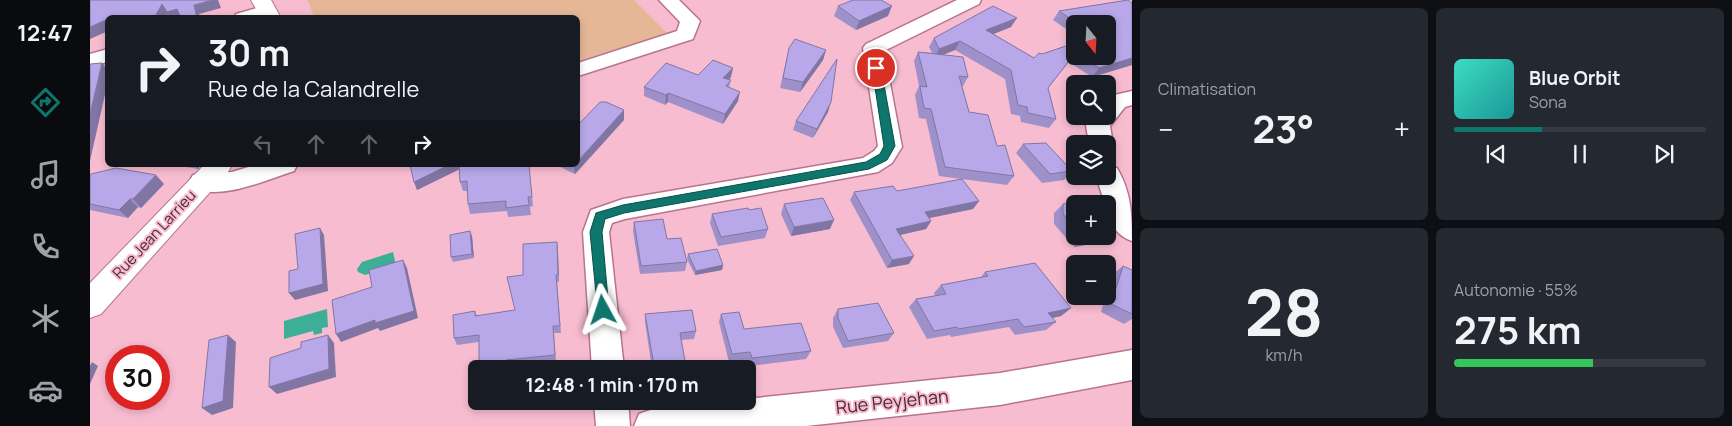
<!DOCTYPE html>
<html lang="fr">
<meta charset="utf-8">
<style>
body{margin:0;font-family:Manrope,sans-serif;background:#242831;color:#f1f3f6;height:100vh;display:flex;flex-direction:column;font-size:19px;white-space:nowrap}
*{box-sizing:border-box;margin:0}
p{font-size:16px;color:#9ea1a6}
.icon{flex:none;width:28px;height:28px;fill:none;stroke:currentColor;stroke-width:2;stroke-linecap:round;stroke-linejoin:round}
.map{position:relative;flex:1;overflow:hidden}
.drawer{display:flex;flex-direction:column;gap:8px;padding:8px;background:#0d0f14;width:600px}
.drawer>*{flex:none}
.top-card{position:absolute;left:15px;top:15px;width:475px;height:152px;border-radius:8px;box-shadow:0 2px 8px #0003;background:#171b24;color:#f1f3f6;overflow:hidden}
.needle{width:32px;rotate:162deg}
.controls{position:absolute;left:976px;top:15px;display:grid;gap:10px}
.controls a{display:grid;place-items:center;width:50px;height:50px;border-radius:8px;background:#171b24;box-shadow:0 2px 8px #0003;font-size:25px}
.speed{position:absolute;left:15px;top:345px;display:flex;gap:10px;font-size:25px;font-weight:700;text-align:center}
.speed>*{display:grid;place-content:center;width:65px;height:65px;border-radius:50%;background:#171b24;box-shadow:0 2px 8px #0003;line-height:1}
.speed .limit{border:8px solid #d22;background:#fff;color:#111}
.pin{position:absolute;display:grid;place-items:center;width:42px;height:42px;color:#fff;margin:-21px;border:2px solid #fff;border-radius:50%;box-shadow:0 1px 5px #0007}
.me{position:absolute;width:55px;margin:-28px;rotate:355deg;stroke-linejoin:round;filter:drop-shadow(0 0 4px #0008)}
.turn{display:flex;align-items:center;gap:18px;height:105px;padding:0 20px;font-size:22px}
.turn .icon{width:65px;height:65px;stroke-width:2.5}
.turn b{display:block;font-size:35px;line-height:42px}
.lanes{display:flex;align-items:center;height:48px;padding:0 20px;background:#0003;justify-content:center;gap:25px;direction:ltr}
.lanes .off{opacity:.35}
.big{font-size:38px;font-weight:700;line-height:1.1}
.drawer .card{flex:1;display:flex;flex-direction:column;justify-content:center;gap:8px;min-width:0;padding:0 18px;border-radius:8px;background:#242831}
.drawer .dial{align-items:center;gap:0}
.dial b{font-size:65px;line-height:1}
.song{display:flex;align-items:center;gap:15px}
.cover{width:60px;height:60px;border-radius:8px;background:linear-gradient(135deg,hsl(170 70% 55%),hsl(180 70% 35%))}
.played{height:5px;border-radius:2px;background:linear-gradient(90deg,#0f766e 35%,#363941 35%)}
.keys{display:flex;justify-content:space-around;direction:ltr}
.heat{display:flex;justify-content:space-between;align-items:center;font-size:28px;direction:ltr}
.charge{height:8px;border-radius:4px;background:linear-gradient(90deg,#34c759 55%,#363941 0)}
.drawer .tiles{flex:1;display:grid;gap:8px;grid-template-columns:repeat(2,1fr)}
.trip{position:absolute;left:378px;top:360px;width:288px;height:50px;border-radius:8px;background:#171b24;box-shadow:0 2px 8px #0003;font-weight:700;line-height:50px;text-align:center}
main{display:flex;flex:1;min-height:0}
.tab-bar{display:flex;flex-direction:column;width:90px;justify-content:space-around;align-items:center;background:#090b0e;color:#9ea1a6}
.tab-bar .icon{width:35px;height:35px}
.tab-bar .current{color:#0f766e}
.tab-bar b{font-size:22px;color:#f1f3f6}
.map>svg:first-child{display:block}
.green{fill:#e5b797}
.water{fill:#3caf96}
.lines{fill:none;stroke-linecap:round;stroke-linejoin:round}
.minor-casing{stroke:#b8738e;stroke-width:3}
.tertiary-casing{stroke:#b8738e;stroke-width:2}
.minor{fill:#fff;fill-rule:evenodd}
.tertiary{fill:#fff;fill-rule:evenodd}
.wall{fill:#9e90c8}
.shaded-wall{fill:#8176a3}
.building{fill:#b8a8e9;stroke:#8176a3}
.route{fill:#0f766e;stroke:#0a4d48}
.labels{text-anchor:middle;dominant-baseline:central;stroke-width:4;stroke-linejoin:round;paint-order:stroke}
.street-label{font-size:15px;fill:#4a2c38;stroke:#f8bcd1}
.near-street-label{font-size:18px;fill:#4a2c38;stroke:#f8bcd1}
</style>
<main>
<nav class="tab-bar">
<b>12:47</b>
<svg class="icon current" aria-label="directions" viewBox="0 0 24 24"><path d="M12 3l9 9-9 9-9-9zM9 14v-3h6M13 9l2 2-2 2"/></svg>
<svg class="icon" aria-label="music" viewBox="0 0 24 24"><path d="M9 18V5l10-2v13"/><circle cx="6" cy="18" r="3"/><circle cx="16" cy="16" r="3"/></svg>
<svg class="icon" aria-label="phone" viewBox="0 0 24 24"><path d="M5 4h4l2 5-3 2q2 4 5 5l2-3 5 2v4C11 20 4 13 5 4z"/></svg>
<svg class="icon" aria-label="climate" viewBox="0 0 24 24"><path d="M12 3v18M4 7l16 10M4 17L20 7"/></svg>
<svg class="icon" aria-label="car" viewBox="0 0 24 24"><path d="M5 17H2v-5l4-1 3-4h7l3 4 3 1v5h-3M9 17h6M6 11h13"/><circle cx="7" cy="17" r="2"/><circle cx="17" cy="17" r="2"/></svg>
</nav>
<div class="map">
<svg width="1042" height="426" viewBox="0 0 1042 426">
<rect width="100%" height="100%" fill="#f8bcd1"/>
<polygon class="green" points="215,0 544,0 577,33 488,61 488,18 224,17 218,1"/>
<g class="water">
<polygon points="303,252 306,265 275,275 268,272 267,269 272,262"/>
<polygon points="237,309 238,327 232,328 232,333 224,335 223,331 194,339 194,321"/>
</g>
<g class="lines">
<g class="minor-casing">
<g id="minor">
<polygon points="569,0 589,0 610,21 603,39 488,76 488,63 587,31 590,22"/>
<polygon points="867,0 891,0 889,4 794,51 812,147 802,163 788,172 535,219 522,223 519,232 534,369 502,369 493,232 501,210 533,199 773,158 784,151 788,146 773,48 776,44"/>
<path d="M177,5L184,7L186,11C179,22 156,18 144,18L146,14Z"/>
<polygon points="18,49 18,62 0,66 0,54"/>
<polygon points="1042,91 1042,105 1035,107 1020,126 1023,144 1019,150 1018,150 1018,144 999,144 996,125 1002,116 1018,116 1018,99 1020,96"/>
<path d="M165,165H207L204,171C173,181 136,199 103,189L99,182L103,175L112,173L142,172Z"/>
<path d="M1018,165L1027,168C1041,192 1042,213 1042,241C1025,235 1018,221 1018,204H1015L1006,176H1018Z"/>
<path d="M1042,350V380L910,405L716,426H544L549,414C576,403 626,401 656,401V399L910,373Z"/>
<polygon points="504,401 538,401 540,426 506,426"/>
</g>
</g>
<g class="tertiary-casing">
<g id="tertiary">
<polygon points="161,0 181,0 191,18 171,18"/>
<polygon points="114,165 142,165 138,172 11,314 0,318 0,283"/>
</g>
</g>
<use href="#minor" class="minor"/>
<use href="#tertiary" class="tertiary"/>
</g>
<g class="wall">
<polygon points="1037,0 1042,65 1002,77 979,62 958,88 966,119 959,128 931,122 930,116 921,114 915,79 865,50 853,55 878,77 873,86 872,86 879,112 907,146 924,176 917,185 849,176 836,119 829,118 825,95 829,86 824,61 828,52 842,53 839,47 844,38 921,27 903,34 944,58 952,54 985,43 985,56 1018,56 1018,24 985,24 985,35 963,20 969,11"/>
<polygon points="748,6 798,16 766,30 744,16"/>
<polygon points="699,48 736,50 733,60 710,92 690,88"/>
<polygon points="608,75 641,77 638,80 641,80 639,87 648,101 633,124 578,102 575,105 554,96 554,87"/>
<polygon points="738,112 723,138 703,130 706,121"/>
<polygon points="534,120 485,174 466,165 488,165"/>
<polygon points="933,144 982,171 974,180 952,183 926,153"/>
<polygon points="85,165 111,165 108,169"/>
<polygon points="320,165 439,165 443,206 440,207 441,215 418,217 417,211 380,214 378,204 378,191 373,191 370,182 370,169 327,190"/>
<polygon points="0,176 74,184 51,208 48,207 38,218 0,210"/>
<polygon points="807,191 889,201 883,209 839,218 841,221 836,229 810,235 819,264 797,268 760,200 764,192"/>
<polygon points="694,204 740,229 701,236 691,214"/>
<polygon points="973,204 985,204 985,236 1018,236 1012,242 984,247 964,224 964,213"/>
<polygon points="659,210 678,229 675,238 628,246 620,223 622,214"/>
<polygon points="544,222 577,239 597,262 595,271 550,274 543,231"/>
<polygon points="382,236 384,258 363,262 361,257"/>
<polygon points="467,242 469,282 467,282 471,333 464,333 466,362 418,366 418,369 389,369 389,342 367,345 364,338 385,311 387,316 425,310 433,275"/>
<polygon points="598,254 633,265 632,270 605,275 597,259"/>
<polygon points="1033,266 1042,270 1042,319 1034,324 1011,312 1016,296 1018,296 1018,292 1023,274"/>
<polygon points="895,272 981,308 971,316 962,318 966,322 956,330 925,335 919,327 861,337 860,335 837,339 819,307 826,299 845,296 844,293 851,285 891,277"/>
<polygon points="748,309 804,333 798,341 753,348 743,327 743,318"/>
<polygon points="555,314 606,331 604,339 591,340 595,361 594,369 562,369 555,322"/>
<polygon points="631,314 654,329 721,351 716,359 659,366 657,360 639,362 629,322"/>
</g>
<g class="shaded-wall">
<polygon points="123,0 128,0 131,8 109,14 110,18 107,18 104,5"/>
<polygon points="72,4 87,9 93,18 80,18 78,14 76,18 57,18"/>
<polygon points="802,6 798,16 766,30 769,21"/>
<polygon points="927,18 921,27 891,39 896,30"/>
<polygon points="18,19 18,31 0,39 0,27"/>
<polygon points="870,41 865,50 844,58 849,49"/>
<polygon points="736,50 733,60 710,92 713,82"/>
<polygon points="1042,58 1042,65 1002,77 1009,68"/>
<polygon points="12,63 18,70 18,81 0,161 0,114"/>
<polygon points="643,68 641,77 632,87 633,78"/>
<polygon points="650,92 648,101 633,124 635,114"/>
<polygon points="578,93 578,102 575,105 576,95"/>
<polygon points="741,102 738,112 723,138 727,129"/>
<polygon points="534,110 534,120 485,174 484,165 488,165 488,161"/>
<polygon points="105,165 111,165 108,169"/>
<polygon points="359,165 378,165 327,190 324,182"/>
<polygon points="66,175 74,184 51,208 43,199"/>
<polygon points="40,199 48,207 38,218 29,210"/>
<polygon points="889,201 883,209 830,220 835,212"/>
<polygon points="744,220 740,229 701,236 704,227"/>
<polygon points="841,221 836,229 801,237 806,229"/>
<polygon points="230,228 234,235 238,291 205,300 199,293"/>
<polygon points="380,231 382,236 384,258 382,254"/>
<polygon points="1022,233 1012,242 984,247 994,238 1005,236 1018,236 1018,234"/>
<polygon points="467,242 468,250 469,282 468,274"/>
<polygon points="824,256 819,264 797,268 802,260"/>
<polygon points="313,260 317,268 328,318 290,331 288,328 251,342 246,334"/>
<polygon points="633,265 632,270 605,275 606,271"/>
<polygon points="981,308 971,316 949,321 958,313"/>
<polygon points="138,335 146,342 143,408 122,415 112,408"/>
<polygon points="238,335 244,343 246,377 187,394 179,387"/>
<polygon points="416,360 418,366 418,369 416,369"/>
<polygon points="2,362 8,366 0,384 0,366"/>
</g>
<g class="building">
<polygon points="0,0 123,0 104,5 107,18 91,18 87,9 77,12 72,4 66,15 57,18 18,18 18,19 0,27"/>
<polygon points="763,0 791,0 802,6 769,21 748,6"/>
<polygon points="1038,0 1042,3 1042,58 1009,68 991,56 1018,56 1018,24 988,24 969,11"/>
<polygon points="903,6 927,18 896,30 944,58 949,53 952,54 985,43 985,53 958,88 966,119 938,113 937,107 928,105 921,70 870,41 849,49 844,38"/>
<polygon points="705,39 736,50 713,82 693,78 699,48"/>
<polygon points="828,52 873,57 878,77 869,76 879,112 898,115 907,146 915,145 924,176 855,167 841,109 834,108 830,86 837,87"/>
<polygon points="747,59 741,102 727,129 706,121"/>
<polygon points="623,60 643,68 633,78 641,80 636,86 650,92 635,114 578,93 576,95 554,87 576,63 608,75"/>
<polygon points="12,63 0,114 0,64"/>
<polygon points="510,102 516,102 534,110 488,161 488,125"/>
<polygon points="956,143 982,171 960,174 933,144"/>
<polygon points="320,165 359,165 324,182"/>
<polygon points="369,165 439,165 442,197 438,197 439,205 416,208 416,201 378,204 377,181 370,182"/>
<polygon points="26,168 66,175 43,199 40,199 29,210 0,204 0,176 1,174"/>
<polygon points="872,179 889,201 835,212 841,221 806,229 824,256 802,260 764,192 803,186 807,191"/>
<polygon points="733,198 744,220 704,227 694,204"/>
<polygon points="992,201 995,204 985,204 985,228 973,214 973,204"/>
<polygon points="658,208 659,210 671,208 678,229 631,237 622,214"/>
<polygon points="573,219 577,239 591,238 597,262 551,266 544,222"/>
<polygon points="230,228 233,284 199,293 199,271 208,269 205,234"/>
<polygon points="1018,228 1022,233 1018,234"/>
<polygon points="380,231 382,254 361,257 360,235"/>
<polygon points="992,236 1005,236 994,238"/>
<polygon points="467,242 468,274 466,275 470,326 463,326 465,355 416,360 416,369 389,369 389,335 364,338 363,315 385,311 385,316 425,310 417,277 433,275 433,244"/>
<polygon points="627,249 633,265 606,271 598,254"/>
<polygon points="313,260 324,311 285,323 285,320 246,334 242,300 282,287 279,270"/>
<polygon points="945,263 981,308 958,313 966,322 934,327 928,319 868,329 867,327 844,331 826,299 856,294 851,285 898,276 895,272"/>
<polygon points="1033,266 1042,270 1042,314 1021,304"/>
<polygon points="788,303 804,333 758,341 748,318 748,309"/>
<polygon points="602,310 606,331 590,333 595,361 564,365 555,314"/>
<polygon points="649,312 654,329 711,323 721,351 662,358 660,352 642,354 631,314"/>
<polygon points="138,335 133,401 112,408 119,340"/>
<polygon points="238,335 239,369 179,387 180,358 211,348 211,342"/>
</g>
<polygon class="route" points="786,65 791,68 805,146 797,160 779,169 534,213 515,219 512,232 519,310 517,314 513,316 508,314 500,232 506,213 533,205 776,162 790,154 794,146 782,68"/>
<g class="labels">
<g class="street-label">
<text transform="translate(64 234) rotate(-47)">Rue Jean Larrieu</text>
</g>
<g class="near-street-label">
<text transform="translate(802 401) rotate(-6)">Rue Peyjehan</text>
</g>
</g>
</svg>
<div class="controls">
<a><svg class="needle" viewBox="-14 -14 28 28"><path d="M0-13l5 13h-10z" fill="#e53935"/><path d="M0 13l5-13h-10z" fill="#9ea1a6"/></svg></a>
<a><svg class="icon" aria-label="search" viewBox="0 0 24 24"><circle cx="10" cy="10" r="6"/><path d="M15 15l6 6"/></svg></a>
<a><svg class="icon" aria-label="layers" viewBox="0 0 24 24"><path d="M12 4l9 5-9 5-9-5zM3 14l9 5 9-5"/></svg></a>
<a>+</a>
<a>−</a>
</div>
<div class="speed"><div class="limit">30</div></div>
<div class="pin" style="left:786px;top:68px;background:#d93025"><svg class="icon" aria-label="arrive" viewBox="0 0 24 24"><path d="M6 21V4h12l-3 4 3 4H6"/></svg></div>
<svg class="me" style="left:513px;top:310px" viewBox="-20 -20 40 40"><path d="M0-17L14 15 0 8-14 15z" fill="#0f766e" stroke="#fff" stroke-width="4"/></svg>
<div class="trip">12:48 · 1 min · 170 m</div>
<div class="top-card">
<div class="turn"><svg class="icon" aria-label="right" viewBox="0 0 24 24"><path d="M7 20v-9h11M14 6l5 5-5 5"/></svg><div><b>30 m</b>Rue de la Calandrelle</div></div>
<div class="lanes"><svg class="icon off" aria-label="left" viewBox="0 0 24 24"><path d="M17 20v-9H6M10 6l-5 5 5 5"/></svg><svg class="icon off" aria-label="ahead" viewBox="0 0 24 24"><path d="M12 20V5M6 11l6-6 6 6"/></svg><svg class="icon off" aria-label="ahead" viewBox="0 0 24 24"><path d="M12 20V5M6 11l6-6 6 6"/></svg><svg class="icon" aria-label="right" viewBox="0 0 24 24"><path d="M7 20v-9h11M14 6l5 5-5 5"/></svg></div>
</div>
</div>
<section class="drawer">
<div class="tiles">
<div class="card"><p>Climatisation</p>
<div class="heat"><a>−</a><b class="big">23°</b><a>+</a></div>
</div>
<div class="card">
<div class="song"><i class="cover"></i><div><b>Blue Orbit</b><p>Sona</p></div></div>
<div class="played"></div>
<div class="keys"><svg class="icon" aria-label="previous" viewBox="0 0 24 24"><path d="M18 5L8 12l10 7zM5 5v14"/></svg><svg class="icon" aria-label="pause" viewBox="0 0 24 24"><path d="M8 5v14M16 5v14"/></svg><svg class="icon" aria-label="next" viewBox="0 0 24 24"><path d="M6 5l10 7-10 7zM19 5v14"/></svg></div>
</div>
<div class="card dial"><b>28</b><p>km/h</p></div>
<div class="card"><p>Autonomie · 55%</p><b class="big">275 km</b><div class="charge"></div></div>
</div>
</section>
</main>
